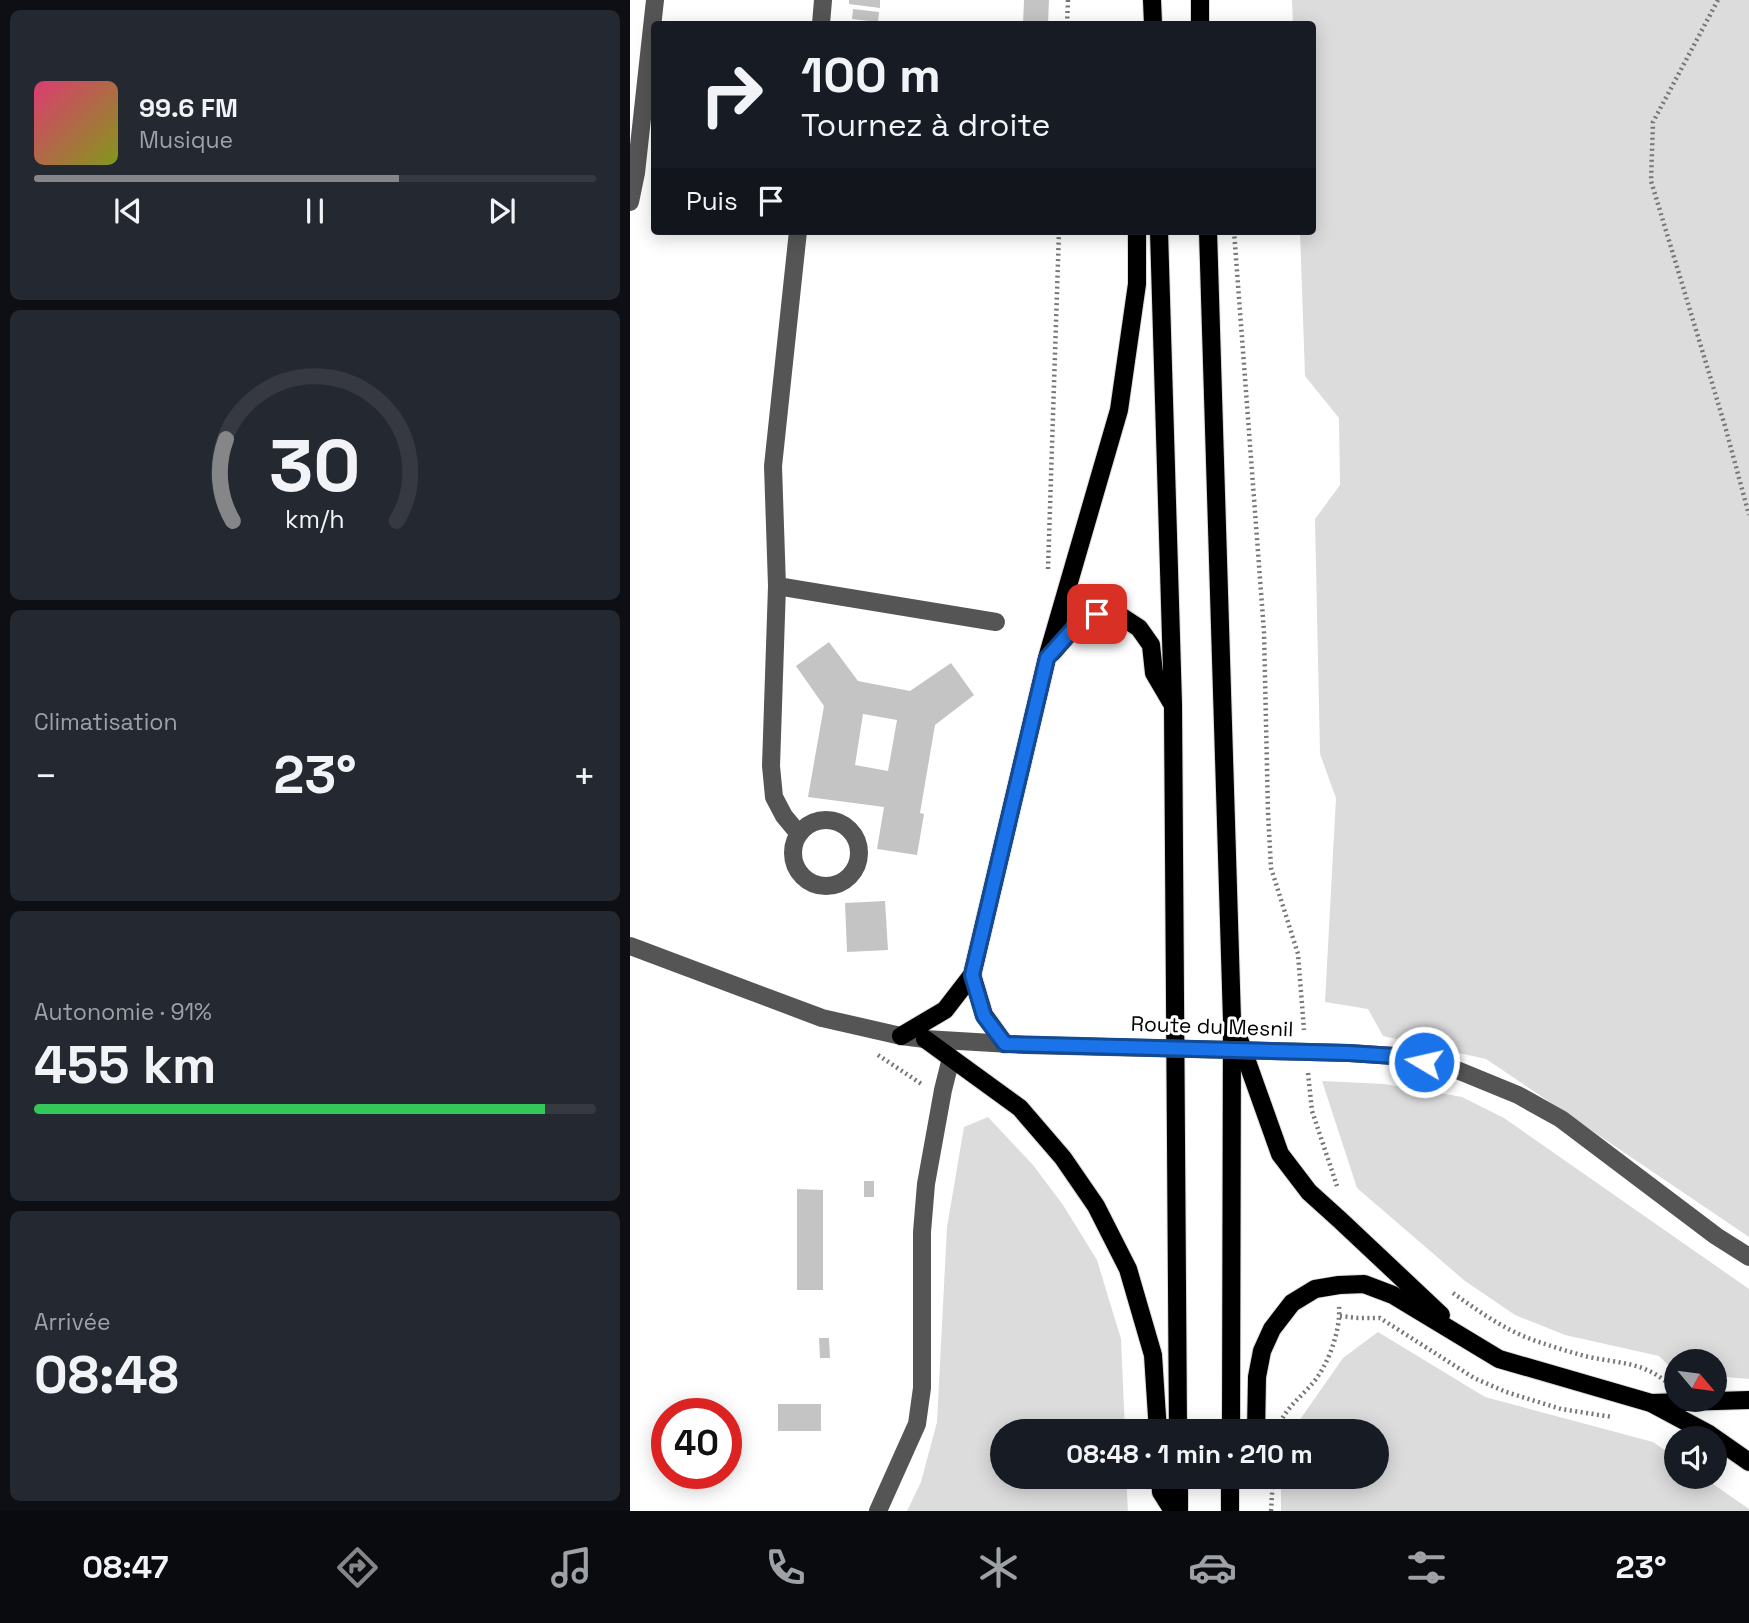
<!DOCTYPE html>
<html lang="fr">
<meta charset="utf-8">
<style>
body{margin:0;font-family:"Space Grotesk",sans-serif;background:#242831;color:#f1f3f6;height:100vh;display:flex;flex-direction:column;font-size:26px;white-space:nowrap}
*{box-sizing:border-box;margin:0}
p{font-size:23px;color:#9ea1a6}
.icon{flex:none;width:38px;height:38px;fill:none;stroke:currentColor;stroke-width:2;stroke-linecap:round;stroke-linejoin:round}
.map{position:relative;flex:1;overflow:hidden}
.panel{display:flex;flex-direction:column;gap:10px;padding:10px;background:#0d0f14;width:630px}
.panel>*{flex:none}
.top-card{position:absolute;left:21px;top:21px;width:665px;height:214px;border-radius:7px;box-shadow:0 4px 18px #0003;background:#171b24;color:#f1f3f6;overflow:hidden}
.needle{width:46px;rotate:119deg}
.buttons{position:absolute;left:1034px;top:1349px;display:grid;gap:14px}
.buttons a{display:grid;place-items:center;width:63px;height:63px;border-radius:50%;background:#171b24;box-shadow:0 4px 18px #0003;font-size:35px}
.speed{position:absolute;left:21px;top:1398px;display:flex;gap:14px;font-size:35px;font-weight:700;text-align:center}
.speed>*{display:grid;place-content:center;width:91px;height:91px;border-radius:50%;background:#171b24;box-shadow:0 4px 18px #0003;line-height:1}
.speed .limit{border:10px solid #d22;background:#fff;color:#111}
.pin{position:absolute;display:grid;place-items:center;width:60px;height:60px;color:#fff;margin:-30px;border-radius:14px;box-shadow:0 4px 10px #0006}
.me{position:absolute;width:77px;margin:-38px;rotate:279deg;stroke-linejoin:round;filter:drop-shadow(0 0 5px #0008)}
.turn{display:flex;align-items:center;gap:24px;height:147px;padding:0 35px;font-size:32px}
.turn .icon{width:91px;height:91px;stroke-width:2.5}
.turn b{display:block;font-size:49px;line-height:60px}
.then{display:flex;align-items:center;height:66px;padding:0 35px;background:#0003;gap:14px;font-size:26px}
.big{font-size:52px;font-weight:700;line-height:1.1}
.panel .card{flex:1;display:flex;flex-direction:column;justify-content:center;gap:10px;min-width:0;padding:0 24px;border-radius:10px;background:#242831}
.panel .dial{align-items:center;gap:0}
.dial svg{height:182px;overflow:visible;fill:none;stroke:#363941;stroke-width:7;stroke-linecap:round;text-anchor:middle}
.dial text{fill:#f1f3f6;stroke:none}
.song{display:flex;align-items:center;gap:21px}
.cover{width:84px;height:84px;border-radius:10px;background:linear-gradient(135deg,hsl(340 70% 55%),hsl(70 70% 35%))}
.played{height:7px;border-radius:4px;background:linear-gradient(90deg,#858687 65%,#363941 65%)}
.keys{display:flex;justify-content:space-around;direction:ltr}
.heat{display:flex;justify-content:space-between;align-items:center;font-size:38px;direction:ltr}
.charge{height:10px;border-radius:5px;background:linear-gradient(90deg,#34c759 91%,#363941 0)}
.trip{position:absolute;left:360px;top:1419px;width:399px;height:70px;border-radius:35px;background:#171b24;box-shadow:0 4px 18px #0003;font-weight:700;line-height:70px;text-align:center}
.tabs{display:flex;height:112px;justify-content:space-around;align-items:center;background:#090b0e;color:#9ea1a6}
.tabs .icon{width:49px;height:49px}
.tabs .on{color:#858687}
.tabs b{font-size:32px;color:#f1f3f6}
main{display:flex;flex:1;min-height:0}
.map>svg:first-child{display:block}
.green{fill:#dcdcdc}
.building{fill:#c4c4c4;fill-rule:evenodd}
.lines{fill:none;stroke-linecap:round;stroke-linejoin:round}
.major-casing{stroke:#dbdbdb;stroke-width:20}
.path{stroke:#777;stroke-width:4.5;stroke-dasharray:2 3.5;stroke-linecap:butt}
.minor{stroke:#555;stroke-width:18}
.major{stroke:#000;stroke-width:18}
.minor-bridge{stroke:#555;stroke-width:18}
.route-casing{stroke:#114b97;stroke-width:18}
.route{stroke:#1a73e8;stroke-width:12}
.labels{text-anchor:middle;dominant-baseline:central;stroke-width:6;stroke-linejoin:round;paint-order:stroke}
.street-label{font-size:21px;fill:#000;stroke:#fff}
</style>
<main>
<section class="panel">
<div class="card">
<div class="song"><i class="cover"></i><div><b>99.6 FM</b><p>Musique</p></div></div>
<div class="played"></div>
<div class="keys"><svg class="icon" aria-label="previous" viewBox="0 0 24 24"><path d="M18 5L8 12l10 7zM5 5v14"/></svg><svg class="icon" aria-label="pause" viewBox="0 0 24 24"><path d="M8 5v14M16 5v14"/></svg><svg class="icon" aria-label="next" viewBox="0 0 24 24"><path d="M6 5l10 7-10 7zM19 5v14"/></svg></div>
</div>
<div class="card dial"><svg viewBox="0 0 100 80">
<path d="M14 69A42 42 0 1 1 86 69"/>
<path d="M14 69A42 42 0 0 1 11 33" stroke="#858687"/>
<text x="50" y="56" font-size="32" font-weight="700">30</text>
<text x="50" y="72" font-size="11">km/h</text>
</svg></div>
<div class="card"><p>Climatisation</p>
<div class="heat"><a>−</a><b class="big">23°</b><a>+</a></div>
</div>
<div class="card"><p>Autonomie · 91%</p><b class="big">455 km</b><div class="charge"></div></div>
<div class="card"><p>Arrivée</p><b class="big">08:48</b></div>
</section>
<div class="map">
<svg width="1119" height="1511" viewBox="0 0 1119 1511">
<rect width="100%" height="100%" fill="#fff"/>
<g class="green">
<polygon points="662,0 1119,0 1119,1237 856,1059 753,1036 738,1009 695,1002 706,798 690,754 685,519 710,485 709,418 675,376 670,231 682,231 682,24 663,24"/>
<polygon points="692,1081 754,1084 809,1093 832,1097 874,1118 1119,1289 1119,1379 1085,1376 1085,1362 1046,1362 1046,1373 1029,1356 935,1335 885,1315 835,1281 727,1188"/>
<polygon points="358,1117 403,1165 433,1205 467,1260 491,1339 495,1431 373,1432 373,1477 496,1477 498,1511 277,1511 291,1482 307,1422 317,1227 334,1127"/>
<polygon points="748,1332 855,1397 1023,1442 1046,1458 1046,1477 1073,1477 1119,1509 1119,1511 651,1511 651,1477 747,1477 747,1432 662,1431 713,1358"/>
</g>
<g class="building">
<polygon points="219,0 250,0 250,8 219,4"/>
<polygon points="394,0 419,0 418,24 393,24"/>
<polygon points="223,9 249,12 248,22 222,19"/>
<path d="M199,642L228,681L280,691L321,663L344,695L305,725L290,813L294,814L287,855L247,849L254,807L178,797L194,706L166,666ZM233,714L267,720L258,771L225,765Z"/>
<polygon points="255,901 258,950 217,952 215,903"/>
<rect x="234" y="1181" width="10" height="16"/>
<polygon points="167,1189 193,1190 193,1290 167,1290"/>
<polygon points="189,1338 199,1338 200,1358 190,1358"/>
<rect x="148" y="1404" width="43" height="27"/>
</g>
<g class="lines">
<g class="major-casing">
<g id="major">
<polyline points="522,0 523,24"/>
<polyline points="570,0 570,24"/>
<polyline points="529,231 543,705 548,1432"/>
<polyline points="578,231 602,1020 601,1432"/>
<polyline points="422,653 450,621 467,614 489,615 509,628 521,645 524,673 541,702"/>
<polyline points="342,975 354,1015 375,1044"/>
<polyline points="271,1036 315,1010 342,975 417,658 489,410 507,284 507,231"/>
<polyline points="608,1036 650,1154 679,1192 710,1220 811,1315"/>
<polyline points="295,1039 390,1108 433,1158 466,1206 498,1269 523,1355 528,1432"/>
<polyline points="1021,1403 1119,1400"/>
<polyline points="626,1432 627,1377 632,1351 642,1329 662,1303 685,1289 709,1285 734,1284 763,1295 869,1359 1021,1403 1079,1434 1119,1462"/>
<polyline points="530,1477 531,1492 543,1511"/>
<polyline points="549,1477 549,1511"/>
<polyline points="600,1477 600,1511"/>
</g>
</g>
<g class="path">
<polyline points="1088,0 1023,122 1021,181 1095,426 1119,515"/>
<polyline points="437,24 438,0"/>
<polyline points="604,231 634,632 638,812 641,868 668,954 674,1030"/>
<polyline points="418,569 429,231"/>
<polyline points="248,1055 293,1085"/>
<polyline points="678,1073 682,1111 707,1186"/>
<path d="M823,1293C851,1313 879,1333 912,1343C927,1348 943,1353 959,1357C987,1363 1012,1362 1035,1381"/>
<polyline points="710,1316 728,1318 750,1318 844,1378 876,1392 931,1409 982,1417"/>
<path d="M650,1423C658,1406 671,1397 682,1384C698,1366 711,1330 709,1306"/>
<polyline points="641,1511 643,1477"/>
</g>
<g class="minor">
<polyline points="191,24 193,0"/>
<polyline points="0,202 6,173 25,0"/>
<polyline points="168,231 143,466 147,586 141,766 144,797 154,816 169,834"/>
<polyline points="147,586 366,622"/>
<circle cx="196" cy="853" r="33"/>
<polyline points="0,946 192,1018 271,1036 295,1039 396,1045"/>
<polyline points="719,1053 764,1056 794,1062 827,1070 888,1095 931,1119 1086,1236 1119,1257"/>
<polyline points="248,1511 287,1424 292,1388 292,1232 296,1184 313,1090 321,1058"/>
</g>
<use href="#major" class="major"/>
<polyline class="minor-bridge" points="396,1045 719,1053"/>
</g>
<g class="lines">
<g class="route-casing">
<polyline id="route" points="467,614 450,621 417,658 342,975 354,1016 375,1044 719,1053 764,1056 794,1062"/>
</g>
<use href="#route" class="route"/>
</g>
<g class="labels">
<g class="street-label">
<text transform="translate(582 1026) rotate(2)">Route du Mesnil</text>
</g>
</g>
</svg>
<div class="buttons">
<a><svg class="needle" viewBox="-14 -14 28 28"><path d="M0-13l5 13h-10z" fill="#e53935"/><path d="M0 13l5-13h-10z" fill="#9ea1a6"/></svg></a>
<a><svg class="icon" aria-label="sound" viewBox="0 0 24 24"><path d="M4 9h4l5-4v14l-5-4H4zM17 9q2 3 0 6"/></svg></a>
</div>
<div class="speed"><div class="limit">40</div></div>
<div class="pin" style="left:467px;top:614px;background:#d93025"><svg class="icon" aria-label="arrive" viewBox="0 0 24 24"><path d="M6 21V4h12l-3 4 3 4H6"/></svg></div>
<svg class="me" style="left:794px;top:1062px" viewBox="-20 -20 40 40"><circle r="17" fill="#1a73e8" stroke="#fff" stroke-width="3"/><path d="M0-11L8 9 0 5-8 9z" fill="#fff"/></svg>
<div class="trip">08:48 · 1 min · 210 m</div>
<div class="top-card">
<div class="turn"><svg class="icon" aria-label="right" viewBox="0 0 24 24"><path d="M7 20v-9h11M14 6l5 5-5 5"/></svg><div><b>100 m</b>Tournez à droite</div></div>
<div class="then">Puis<svg class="icon" aria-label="arrive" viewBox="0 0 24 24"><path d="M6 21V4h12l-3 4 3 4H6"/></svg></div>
</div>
</div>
</main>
<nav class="tabs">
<b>08:47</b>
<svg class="icon on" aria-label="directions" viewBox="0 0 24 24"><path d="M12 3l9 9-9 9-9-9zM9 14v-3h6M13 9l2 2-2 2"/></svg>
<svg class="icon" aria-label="music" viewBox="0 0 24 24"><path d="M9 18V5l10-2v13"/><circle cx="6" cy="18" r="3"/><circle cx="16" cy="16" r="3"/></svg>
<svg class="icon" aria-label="phone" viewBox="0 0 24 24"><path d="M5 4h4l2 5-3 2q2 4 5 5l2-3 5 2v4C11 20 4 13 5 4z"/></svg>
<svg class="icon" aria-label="climate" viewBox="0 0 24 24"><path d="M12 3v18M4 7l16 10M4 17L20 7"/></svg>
<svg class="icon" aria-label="car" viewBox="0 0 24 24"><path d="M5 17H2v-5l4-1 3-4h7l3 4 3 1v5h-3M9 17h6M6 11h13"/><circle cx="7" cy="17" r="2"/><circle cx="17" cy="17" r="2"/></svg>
<svg class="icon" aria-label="filters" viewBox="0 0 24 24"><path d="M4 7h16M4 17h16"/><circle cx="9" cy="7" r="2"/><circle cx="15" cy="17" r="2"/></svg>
<b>23°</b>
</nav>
